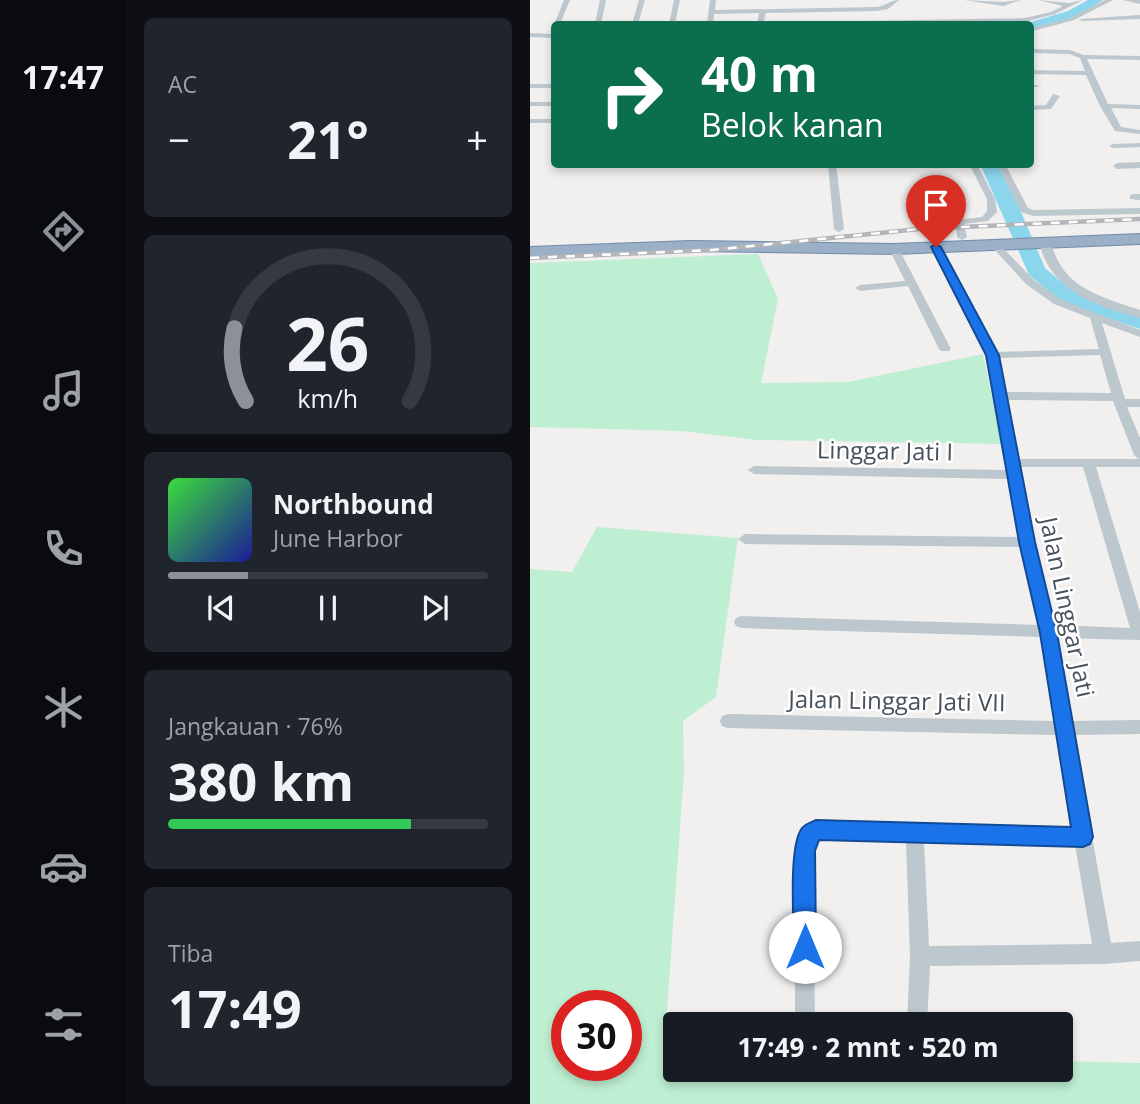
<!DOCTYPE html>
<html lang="id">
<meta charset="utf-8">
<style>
body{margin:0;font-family:"Open Sans",sans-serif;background:#20242c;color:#f1f3f6;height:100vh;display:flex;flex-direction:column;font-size:26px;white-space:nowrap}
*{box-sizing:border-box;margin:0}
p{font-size:23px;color:#9ea1a6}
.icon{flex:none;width:38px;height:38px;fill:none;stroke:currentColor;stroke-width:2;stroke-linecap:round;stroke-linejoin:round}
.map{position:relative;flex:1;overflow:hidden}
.side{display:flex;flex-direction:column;gap:18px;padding:18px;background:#0d0f14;width:404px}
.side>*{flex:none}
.banner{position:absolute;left:21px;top:21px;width:483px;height:147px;border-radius:7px;box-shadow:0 4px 10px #0003;background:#0b6e4f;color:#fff;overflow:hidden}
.speed{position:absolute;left:21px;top:990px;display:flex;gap:14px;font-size:35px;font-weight:700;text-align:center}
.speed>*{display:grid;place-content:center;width:91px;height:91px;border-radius:50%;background:#171b24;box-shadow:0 4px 10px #0003;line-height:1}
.speed .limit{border:10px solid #d22;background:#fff;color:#111}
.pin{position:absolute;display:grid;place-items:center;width:60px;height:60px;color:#fff;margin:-72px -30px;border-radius:50% 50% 50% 0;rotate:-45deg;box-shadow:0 0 7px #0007}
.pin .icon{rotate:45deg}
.me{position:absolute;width:77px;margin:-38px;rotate:0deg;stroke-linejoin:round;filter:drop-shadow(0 0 5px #0008)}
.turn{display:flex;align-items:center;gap:24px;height:147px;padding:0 35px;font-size:32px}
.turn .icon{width:91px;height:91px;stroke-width:2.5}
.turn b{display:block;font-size:49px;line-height:60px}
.big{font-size:52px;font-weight:700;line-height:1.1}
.side .card{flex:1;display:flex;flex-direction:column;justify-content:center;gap:10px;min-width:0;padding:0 24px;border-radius:10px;background:#20242c}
.side .dial{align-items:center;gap:0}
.dial svg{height:182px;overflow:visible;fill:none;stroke:#363941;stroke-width:7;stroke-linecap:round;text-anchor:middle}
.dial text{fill:#f1f3f6;stroke:none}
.song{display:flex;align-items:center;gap:21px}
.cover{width:84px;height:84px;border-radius:10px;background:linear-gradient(135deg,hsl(120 70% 55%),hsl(240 70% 35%))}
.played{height:7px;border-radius:4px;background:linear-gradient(90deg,#8c9099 25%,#363941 25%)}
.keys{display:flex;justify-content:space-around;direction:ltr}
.heat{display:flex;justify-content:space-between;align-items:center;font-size:38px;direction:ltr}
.charge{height:10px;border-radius:5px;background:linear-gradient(90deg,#34c759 76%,#363941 0)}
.trip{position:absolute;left:133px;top:1012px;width:410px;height:70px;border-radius:7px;background:#171b24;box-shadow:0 4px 10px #0003;font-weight:700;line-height:70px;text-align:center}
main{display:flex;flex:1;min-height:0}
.menu{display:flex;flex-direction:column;width:126px;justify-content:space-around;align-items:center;background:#090b0e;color:#9ea1a6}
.menu .icon{width:49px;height:49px}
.menu .active{color:#8c9099}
.menu b{font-size:32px;color:#f1f3f6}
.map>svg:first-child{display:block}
.green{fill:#beefd2;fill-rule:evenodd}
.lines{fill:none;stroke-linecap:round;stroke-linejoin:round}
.river{fill:#8bd6ec;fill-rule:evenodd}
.trunk-casing{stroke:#728caa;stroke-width:2}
.minor{fill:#bdc7ce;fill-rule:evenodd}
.tertiary{fill:#bdc7ce;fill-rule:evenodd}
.trunk{fill:#9bb0c6;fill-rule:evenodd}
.rail-casing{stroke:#b2b5ba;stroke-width:4.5}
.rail{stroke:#fff;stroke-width:2.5;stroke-dasharray:9;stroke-linecap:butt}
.route{fill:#1a73e8;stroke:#114b97;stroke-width:2}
.labels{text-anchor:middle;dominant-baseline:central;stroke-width:5;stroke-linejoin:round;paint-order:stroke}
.street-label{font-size:24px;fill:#47525d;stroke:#fff}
</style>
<main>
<nav class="menu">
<b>17:47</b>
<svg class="icon active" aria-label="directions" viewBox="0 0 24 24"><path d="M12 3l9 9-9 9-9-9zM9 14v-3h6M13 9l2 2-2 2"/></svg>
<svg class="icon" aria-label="music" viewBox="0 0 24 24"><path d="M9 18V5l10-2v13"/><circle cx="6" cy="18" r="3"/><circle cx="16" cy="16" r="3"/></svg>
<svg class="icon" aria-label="phone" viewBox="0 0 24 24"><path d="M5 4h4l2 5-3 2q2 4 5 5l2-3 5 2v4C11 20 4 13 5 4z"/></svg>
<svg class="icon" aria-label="climate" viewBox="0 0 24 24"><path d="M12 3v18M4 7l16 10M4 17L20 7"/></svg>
<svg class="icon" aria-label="car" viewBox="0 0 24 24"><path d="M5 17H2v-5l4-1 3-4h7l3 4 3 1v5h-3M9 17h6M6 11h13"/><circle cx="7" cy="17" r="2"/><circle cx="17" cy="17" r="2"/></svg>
<svg class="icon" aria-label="filters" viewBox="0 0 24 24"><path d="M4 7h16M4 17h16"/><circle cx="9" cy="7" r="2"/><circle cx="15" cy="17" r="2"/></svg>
</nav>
<section class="side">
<div class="card"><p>AC</p>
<div class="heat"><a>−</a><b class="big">21°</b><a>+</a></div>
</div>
<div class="card dial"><svg viewBox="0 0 100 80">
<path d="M14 69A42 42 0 1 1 86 69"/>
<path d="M14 69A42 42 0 0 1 9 37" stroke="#8c9099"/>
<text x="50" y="56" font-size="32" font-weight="700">26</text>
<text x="50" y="72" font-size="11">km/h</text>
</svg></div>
<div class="card">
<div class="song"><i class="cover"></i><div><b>Northbound</b><p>June Harbor</p></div></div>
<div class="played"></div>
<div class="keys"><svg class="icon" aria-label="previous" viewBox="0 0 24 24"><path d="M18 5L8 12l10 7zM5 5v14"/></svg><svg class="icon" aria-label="pause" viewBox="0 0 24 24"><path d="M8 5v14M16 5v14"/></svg><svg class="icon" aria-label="next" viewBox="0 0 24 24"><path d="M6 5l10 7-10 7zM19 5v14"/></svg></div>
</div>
<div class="card"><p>Jangkauan · 76%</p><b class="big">380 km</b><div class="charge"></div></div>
<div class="card"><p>Tiba</p><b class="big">17:49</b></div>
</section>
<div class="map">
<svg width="610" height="1104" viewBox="0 0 610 1104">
<rect width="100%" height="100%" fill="#f2efef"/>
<g class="green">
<polygon points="228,254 248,299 231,383 318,382 453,354 472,444 228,440 152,431 0,427 0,263"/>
<path d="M67,527L208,538L186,697L153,721L154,772L134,1052L145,1053V1069H530V1061L610,1063V1104H0V569L42,572ZM37,1006H96V1066H37Z"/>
</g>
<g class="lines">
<g class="river">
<polygon points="558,0 573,0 546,17 500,29 500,24 494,24 538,11"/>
<polygon points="450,164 467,164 488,205 515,268 540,289 558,299 610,316 610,329 544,307 526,297 499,275"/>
</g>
<g class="trunk-casing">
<polygon id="trunk" points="610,234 610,244 364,254 160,251 0,257 0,247 160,241 364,244"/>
</g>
<g class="minor">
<polygon points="34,0 40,0 30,24 24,25"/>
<polygon points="70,0 76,0 71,24 65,24"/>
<polygon points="109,0 115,0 108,24 102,24"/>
<polygon points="144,0 150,0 145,24 139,24"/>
<path d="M180,0H186L185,10L347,7C356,6 360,0 369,0L358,9L347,11L236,13L233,24H227L229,13L184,14L183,24H177Z"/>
<polygon points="434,0 473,2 491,0 473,6"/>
<polygon points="508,0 539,3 553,0 525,14 487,24 484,22 270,24 273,22 495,18 521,12 533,6"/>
<polygon points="575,0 583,0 544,20 500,32 500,28 540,18"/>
<polygon points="593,0 610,0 610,4"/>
<polygon points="610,15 610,19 552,21 549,19"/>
<polygon points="0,33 24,34 24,38 0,37"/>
<polygon points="500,49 540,50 554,55 610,56 610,60 557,59 578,104 610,105 610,109 581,108 591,127 610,130 610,134 585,131 570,106 556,75 500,74 500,70 555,71 550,58 539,54 500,53"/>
<rect x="0" y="84" width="24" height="4"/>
<polygon points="500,84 511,86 500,88"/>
<polygon points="523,94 530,96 521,109 500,110 500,106 516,105"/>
<rect x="0" y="102" width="24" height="4"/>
<rect x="0" y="119" width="24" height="4"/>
<polygon points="610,143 610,147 583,148 579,146 583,144"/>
<polygon points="610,162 610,168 587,169 583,166 587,163"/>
<polygon points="298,164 306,164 314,229 309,232 304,229"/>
<polygon points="439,164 447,164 465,199 467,212 458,221 434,224 437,237 432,240 427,237 426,220 452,217 457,211 457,199"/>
<polygon points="467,164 475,164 498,208 504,210 610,208 610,214 503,216 491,212"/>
<polygon points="603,194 610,194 610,200 600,199 600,195"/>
<path d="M464,241L467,242L504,280L532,300L610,330V337L572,323L595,399H610V407H597L610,438V467H566L610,612V640L526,638L541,721L610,720V734L544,735L581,943L610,941V961L573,964L400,966L397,1024H377L380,956L376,842L288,840L283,851L285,1024H265V851C268,838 271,828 284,822L542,828L527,735L198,728L192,726L190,721L192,716L198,714L525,721L511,637L211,628L206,626L204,622L206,618L211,616L509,625L491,547L215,544L208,539L215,534L489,537L479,479L224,474L218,470L224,466L477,470L456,355L401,247L403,245L411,247L466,352L569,349L560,318L524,304L496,284L461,246L459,244ZM570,355L581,393L475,392L468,358ZM476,400L583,401L604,455L608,459H488ZM489,467H553L600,628L524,625ZM394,842L545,845L562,944L399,946Z"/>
<polygon points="364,246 369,249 421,349 419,351 411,351 409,349 378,286 330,291 325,288 330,285 375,281 359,249"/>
<polygon points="176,1013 190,1017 193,1024 166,1024 169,1016"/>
</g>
<path class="tertiary" d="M515,238L521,242C532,288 569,296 610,310V318C566,306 520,291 509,242Z"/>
<use href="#trunk" class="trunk"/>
<g class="rail-casing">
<polyline id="rail" points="0,258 182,250 389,229 610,219"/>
</g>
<use href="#rail" class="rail"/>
</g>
<path class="route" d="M406,244L411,247L469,355L505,542L527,633L563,837L560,844L553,847L289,840L285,851L286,947L283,955L275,959L267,955L264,947C264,922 258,846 272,828C275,824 282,822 286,820L541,827L510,633L489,542L456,355L401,247Z"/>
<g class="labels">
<g class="street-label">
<text transform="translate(355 450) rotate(1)">Linggar Jati I</text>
<text transform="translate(538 607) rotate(78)">Jalan Linggar Jati</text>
<text transform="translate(367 700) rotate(1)">Jalan Linggar Jati VII</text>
</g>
</g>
</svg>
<div class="speed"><div class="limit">30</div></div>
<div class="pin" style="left:406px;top:247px;background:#d93025"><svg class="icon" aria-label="arrive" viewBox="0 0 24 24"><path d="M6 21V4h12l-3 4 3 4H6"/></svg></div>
<svg class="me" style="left:275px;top:947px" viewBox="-20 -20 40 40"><circle r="19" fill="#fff"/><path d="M0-13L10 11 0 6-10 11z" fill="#1a73e8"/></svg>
<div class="trip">17:49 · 2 mnt · 520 m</div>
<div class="banner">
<div class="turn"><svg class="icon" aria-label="right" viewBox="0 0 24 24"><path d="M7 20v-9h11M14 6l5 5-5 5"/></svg><div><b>40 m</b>Belok kanan</div></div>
</div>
</div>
</main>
